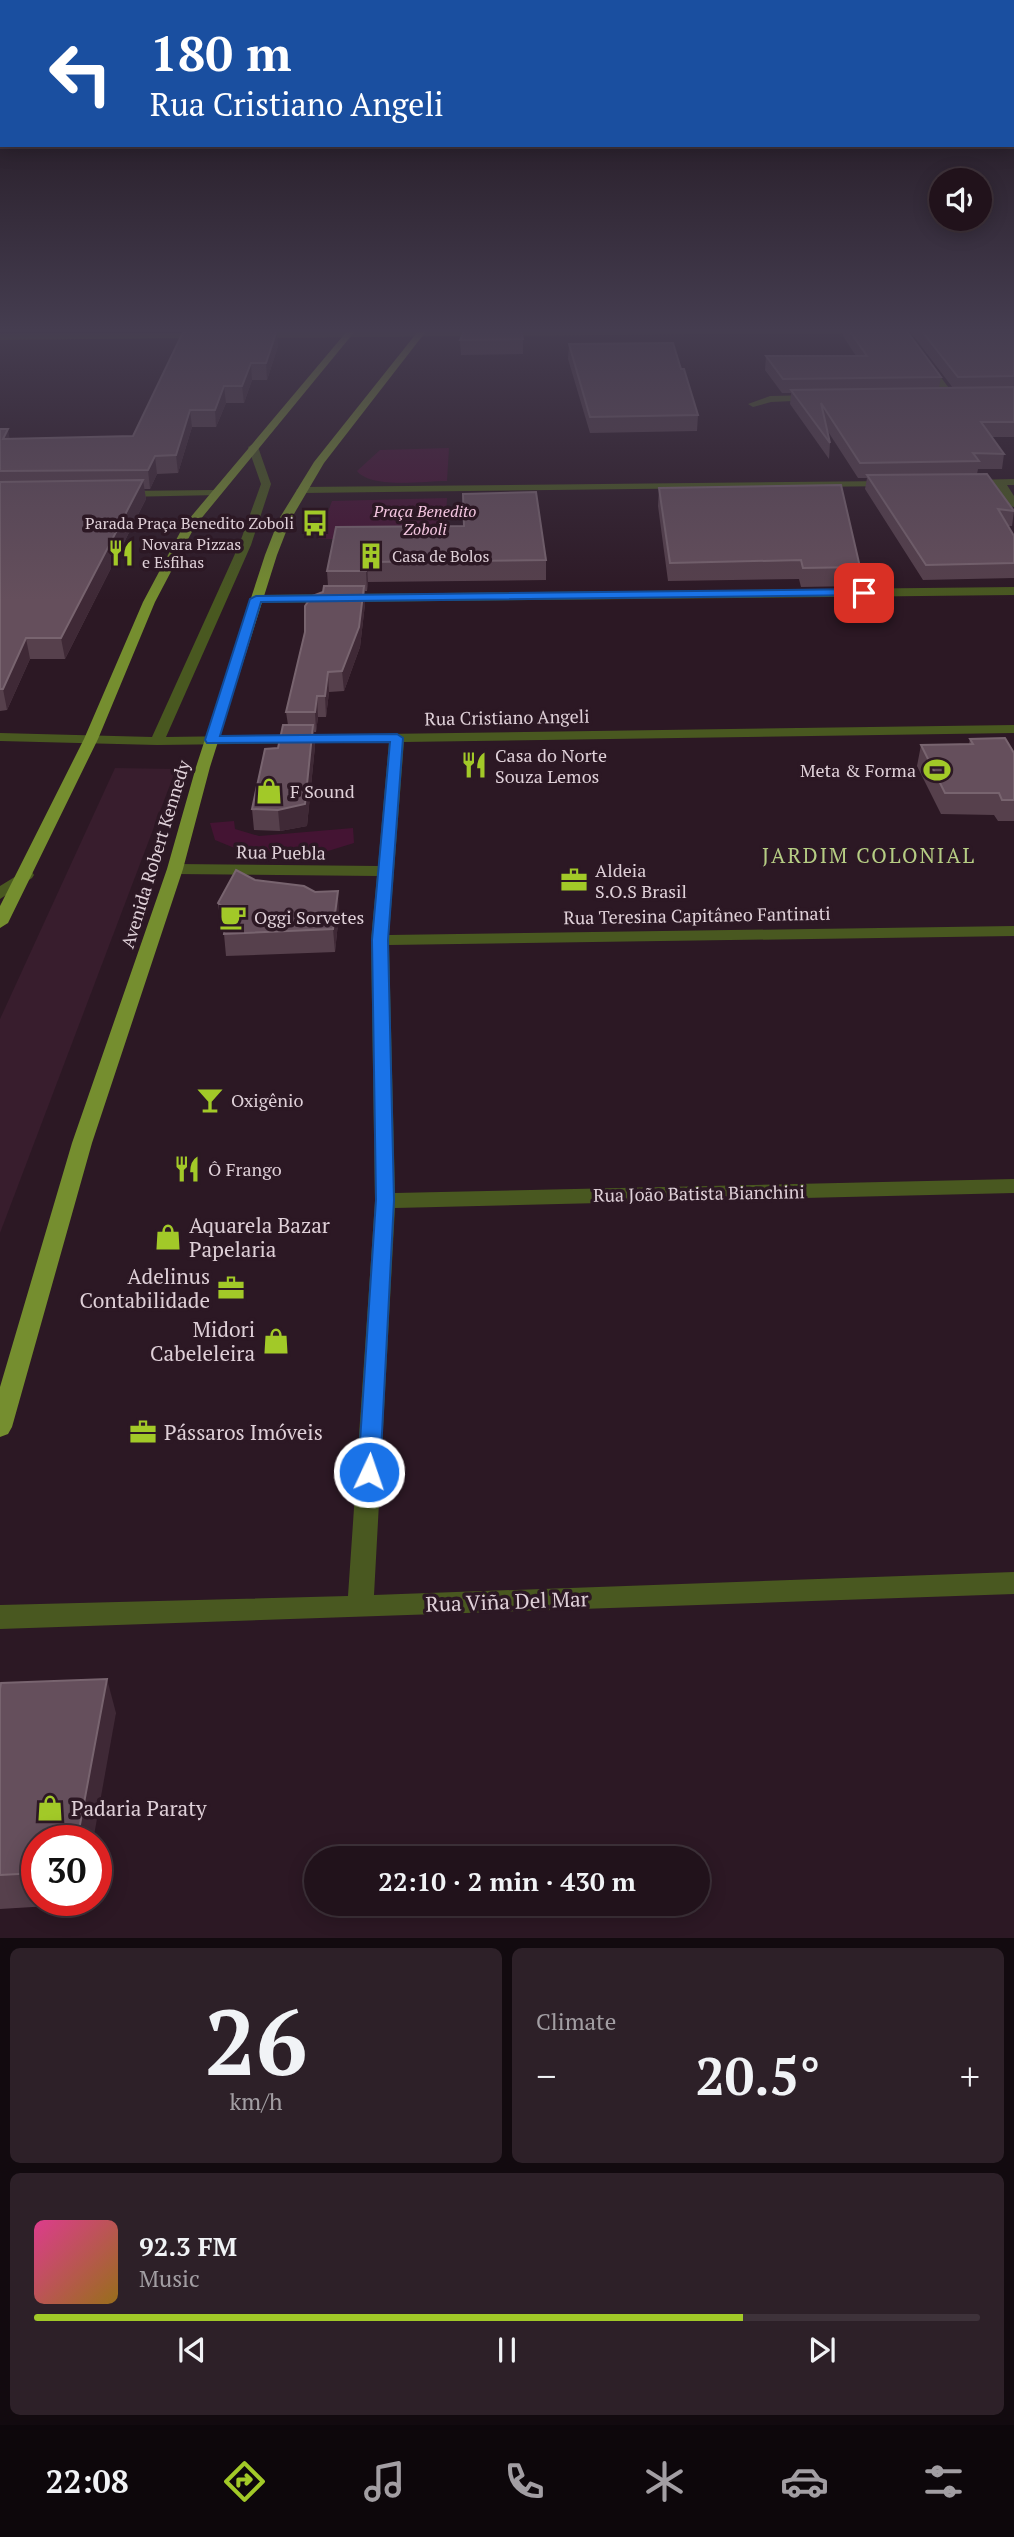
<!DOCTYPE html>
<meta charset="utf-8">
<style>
body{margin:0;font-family:"PT Serif",serif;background:#2d2028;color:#f1f3f6;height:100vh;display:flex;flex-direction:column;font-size:26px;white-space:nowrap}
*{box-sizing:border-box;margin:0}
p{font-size:23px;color:#a29ea3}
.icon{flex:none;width:38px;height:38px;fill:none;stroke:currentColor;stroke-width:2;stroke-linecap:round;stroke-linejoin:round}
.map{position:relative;height:1938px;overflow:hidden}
.side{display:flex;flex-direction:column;gap:10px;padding:10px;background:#120a0f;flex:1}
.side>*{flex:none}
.guide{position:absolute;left:0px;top:0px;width:1015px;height:147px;box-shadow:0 4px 18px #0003,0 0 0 2px #3e323a;background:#1a4fa0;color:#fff;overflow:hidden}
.fabs{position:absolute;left:929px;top:168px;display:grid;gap:14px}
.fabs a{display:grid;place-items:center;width:63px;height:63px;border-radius:50%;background:#21121b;box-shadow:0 4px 18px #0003,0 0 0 2px #3e323a;font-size:35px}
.speed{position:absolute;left:21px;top:1825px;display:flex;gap:14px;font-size:35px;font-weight:700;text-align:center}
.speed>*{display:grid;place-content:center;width:91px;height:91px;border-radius:50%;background:#21121b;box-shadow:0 4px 18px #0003,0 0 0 2px #3e323a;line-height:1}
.speed .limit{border:10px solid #d22;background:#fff;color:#111}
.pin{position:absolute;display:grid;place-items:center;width:60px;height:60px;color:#fff;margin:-30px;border-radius:14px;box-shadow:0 4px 10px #0006}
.me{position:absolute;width:77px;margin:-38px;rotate:3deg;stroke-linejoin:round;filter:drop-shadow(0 0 5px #0008)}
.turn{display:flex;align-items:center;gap:24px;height:147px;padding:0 35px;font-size:32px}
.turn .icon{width:91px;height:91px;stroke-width:2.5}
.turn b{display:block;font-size:49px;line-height:60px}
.big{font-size:52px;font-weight:700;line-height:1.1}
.side .tile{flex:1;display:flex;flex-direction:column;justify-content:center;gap:10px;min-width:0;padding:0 24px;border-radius:10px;background:#2d2028}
.side .dial{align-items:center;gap:0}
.dial b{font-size:91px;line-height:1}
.song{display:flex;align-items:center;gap:21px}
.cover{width:84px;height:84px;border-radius:10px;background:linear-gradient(135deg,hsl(330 70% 55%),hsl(40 70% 35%))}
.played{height:7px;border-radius:4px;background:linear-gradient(90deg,#a2c928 75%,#3e323a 75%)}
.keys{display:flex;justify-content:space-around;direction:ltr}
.heat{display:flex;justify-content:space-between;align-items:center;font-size:38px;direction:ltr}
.side .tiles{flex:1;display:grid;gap:10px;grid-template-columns:1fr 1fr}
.tile:last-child{grid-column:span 2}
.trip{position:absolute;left:304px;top:1846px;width:406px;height:70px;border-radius:35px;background:#21121b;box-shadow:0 4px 18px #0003,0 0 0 2px #3e323a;font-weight:700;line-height:70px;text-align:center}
.menu{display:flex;height:112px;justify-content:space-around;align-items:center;background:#0d070b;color:#a29ea3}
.menu .icon{width:49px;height:49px}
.menu .current{color:#a2c928}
.menu b{font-size:32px;color:#f1f3f6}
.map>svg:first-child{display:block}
.built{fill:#381d2d}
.green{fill:#441433}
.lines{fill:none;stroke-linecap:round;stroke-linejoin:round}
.minor{fill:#495820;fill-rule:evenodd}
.major{fill:#758e2f;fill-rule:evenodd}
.wall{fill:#56404c}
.shaded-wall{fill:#3f2936}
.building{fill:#654f5c;stroke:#78646f;stroke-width:2}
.route{fill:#1a73e8;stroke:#114b97;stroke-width:2}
.labels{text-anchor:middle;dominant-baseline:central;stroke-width:7;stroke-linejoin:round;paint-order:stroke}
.far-park-label{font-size:16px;font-style:italic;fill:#f4c6e0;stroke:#2c1824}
.far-poi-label{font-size:16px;fill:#dfd0d8;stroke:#2c1824;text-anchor:start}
.street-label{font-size:18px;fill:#dfd0d8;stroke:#2c1824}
.poi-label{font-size:18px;fill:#dfd0d8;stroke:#2c1824;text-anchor:start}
.quarter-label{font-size:21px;letter-spacing:2px;fill:#b6cd84;stroke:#2c1824}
.near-poi-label{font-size:21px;fill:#dfd0d8;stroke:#2c1824;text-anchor:start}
.near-street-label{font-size:21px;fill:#dfd0d8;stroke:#2c1824}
</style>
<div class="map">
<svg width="1014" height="1939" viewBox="0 0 1014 1939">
<rect width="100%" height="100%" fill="#2c1824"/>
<polygon class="built" points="115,768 176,769 0,1233 0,1019"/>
<g class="green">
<path d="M449,448L447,481C424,481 371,489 357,471L380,450Z"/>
<polygon points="447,498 445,539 318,539 332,501"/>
<polygon points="234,821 235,829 259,836 353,828 354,843 315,855 237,849 215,840 210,823"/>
</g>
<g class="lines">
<g class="minor">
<polygon points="583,330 851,330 847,333 255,338 251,335 255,332"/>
<polygon points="898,330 906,330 954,395 954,399 948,399"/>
<polygon points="206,333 207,335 203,338 0,340 0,334"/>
<polygon points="812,395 815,396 815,400 771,402 753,407 748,404 770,396"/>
<polygon points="253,444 258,447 271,484 251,545 166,737 1014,725 1014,733 404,742 389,935 1014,926 1014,936 389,945 395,1193 1014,1179 1014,1193 395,1208 374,1595 1014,1572 1014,1594 0,1629 0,1605 348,1596 375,1201 371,940 377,876 175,874 167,869 175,864 378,866 389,742 157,745 0,741 0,733 152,737 239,545 261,484 248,447"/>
<polygon points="1014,479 1014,485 1007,485 1014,496 1014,507 1010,506 996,486 971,486 966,483 971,480"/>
<polygon points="890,481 894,482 894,486 302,493 296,490 302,487"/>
<polygon points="215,490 221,493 219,495 122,497 116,494 122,491"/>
<polygon points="1014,587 1014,595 256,603 250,599 256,595"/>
<polygon points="26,870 32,872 34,875 32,878 0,899 0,886"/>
</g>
<g class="major">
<polygon points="348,330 356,330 195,526 155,602 98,739 8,923 0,928 0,906 84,739 143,602 184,525"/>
<polygon points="419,330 427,330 324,463 291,519 277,555 210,767 183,869 92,1143 12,1427 8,1434 0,1437 0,1387 72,1143 167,869 196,767 265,555 279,519 314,462"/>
</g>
</g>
<g class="wall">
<polygon points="843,330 906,330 941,377 939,388 953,388 909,330 1014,330 1014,437 992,437 1004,454 1002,469 978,469 977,474 1014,511 1012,526 1008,526 1014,536 1014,578 923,580 865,489 867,478 858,478 827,430 830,443 829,459 790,404 791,393 782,393 765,370 766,356 856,356 843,336"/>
<polygon points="523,339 523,354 461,355 460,340"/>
<polygon points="569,344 681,369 698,415 697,431 590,433 568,359"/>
<polygon points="278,346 267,380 252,380 244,403 226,403 216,427 192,427 178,473 157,474 150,489 144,489 146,499 65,659 30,659 7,710 0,711 0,429 9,439 133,436"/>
<polygon points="659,488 860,567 857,586 801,587 799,579 668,581 658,506"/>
<polygon points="336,527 546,560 546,580 368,582 367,591 365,591 365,604 360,647 344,691 329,692 326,717 318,717 316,732 314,732 315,746 307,826 280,831 254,830 252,809 288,725 286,712 305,632 323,592 328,586 327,571"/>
<polygon points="970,739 1014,753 1014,821 998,821 994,815 941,814 917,766 921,745 969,744"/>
<polygon points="255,880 339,913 335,952 226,956 224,934 225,929 221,926 218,903"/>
<polygon points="0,1689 116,1713 37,1841 37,1900 83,1900 82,1904 0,1909"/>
</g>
<g class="shaded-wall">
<polygon points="277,330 278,346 267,380 266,363"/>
<polygon points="251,363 252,380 244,403 242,386"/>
<polygon points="224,386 226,403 216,427 215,410"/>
<polygon points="190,410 192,427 178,473 176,455"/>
<polygon points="8,429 11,447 3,439"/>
<polygon points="155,456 157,474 150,489 148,470"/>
<polygon points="143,480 146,499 65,659 61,638"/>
<polygon points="367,562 368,582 367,591 366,571"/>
<polygon points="364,586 365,604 360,647 344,691 342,671"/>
<polygon points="26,638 30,659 7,710 3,689"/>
<polygon points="328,672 329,692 326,717 325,696"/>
<polygon points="317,696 318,717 316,732 315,712"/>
<polygon points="313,725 315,746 307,826 280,831 278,810"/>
<polygon points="338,891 339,913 335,952 333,929"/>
<polygon points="107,1679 116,1713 93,1841 77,1841"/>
</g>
<g class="building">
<polygon points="184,330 277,330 266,363 251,363 242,386 224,386 215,410 190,410 176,455 155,456 148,470 0,471 0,429 8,429 3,439 133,436"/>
<polygon points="465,330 521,330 523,339 460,340"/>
<polygon points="849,330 906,330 941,377 783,379 766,356 867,356"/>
<polygon points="921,330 1014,330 1014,376 958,377"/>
<polygon points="673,343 681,369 684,369 698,415 590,417 569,344"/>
<polygon points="1014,387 1014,422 981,422 1004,454 973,453 979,461 860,463 821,403 830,443 791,390"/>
<polygon points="987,474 1014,511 998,509 1014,536 1014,563 926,565 867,475"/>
<polygon points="143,480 61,638 26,638 3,689 0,689 0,482"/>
<polygon points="841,485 860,567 803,568 801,560 670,563 659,488"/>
<polygon points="536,492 546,560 367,562 366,571 327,571 336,527 464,526 463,494"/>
<polygon points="324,586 364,586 359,627 342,671 328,672 325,696 317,696 315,712 286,712 305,632 305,606 312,596 323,592"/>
<polygon points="283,725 313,725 305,804 278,810 252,809 265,749 278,748"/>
<polygon points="1005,738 1014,753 1014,800 1002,800 999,793 945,793 921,745 973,744 970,739"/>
<polygon points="236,870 255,880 304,886 315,892 338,891 333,929 224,934 227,911 218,903"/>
<polygon points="107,1679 77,1841 37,1841 37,1873 0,1875 0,1689 1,1683"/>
</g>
<linearGradient id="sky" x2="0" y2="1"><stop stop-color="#180d14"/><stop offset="0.55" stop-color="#453d50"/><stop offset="1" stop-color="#453d50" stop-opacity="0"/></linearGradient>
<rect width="1014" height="601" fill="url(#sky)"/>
<polygon class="route" points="864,589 870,593 868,595 261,602 220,736 397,734 403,738 388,940 394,1200 380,1472 377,1478 369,1481 362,1478 358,1472 376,1200 372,940 390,742 207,743 205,740 250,599 256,596"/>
<defs>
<g id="bus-bare" transform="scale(2.1)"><path d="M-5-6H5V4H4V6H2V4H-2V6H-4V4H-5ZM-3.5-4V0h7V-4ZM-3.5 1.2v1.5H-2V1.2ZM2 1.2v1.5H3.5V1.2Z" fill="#a2c928" stroke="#2c1824" stroke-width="2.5" paint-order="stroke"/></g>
<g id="restaurant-bare" transform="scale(2.1)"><path d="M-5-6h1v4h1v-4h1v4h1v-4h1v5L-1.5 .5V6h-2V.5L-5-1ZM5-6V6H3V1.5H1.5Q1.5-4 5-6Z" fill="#a2c928" stroke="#2c1824" stroke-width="2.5" paint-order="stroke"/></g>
<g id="building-bare" transform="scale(2.1)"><path d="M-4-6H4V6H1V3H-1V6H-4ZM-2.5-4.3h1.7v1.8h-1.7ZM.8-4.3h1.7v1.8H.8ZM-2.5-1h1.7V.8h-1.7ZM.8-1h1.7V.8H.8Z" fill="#a2c928" stroke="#2c1824" stroke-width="2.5" paint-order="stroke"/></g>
<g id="stadium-bare" transform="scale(2.1)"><path d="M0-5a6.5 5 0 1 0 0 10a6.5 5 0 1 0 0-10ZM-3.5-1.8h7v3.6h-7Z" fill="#a2c928" stroke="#2c1824" stroke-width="2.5" paint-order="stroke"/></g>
<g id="shop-bare" transform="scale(2.1)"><path d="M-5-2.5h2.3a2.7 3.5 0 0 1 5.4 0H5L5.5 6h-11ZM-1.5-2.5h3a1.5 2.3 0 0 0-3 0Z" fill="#a2c928" stroke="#2c1824" stroke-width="2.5" paint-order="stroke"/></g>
<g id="office-bare" transform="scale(2.1)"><path d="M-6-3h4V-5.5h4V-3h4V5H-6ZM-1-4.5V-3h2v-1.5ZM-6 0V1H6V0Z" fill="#a2c928" stroke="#2c1824" stroke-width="2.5" paint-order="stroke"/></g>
<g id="cafe-bare" transform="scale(2.1)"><path d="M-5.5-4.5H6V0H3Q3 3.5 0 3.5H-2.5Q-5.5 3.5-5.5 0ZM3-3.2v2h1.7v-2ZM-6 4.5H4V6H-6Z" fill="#a2c928" stroke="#2c1824" stroke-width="2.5" paint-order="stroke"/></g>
<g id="bar-bare" transform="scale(2.1)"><path d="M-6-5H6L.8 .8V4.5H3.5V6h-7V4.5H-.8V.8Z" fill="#a2c928" stroke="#2c1824" stroke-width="2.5" paint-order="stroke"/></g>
</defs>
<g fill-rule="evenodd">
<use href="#bus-bare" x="315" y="523"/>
<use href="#restaurant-bare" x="121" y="553"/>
<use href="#building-bare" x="371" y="556"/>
<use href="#restaurant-bare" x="474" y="765"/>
<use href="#stadium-bare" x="937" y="770"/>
<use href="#shop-bare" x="269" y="791"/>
<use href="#office-bare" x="574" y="880"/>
<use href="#cafe-bare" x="233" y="917"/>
<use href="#bar-bare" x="210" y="1100"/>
<use href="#restaurant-bare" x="187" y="1169"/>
<use href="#shop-bare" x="168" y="1237"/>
<use href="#office-bare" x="231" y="1288"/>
<use href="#shop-bare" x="276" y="1341"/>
<use href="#office-bare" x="143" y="1432"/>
<use href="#shop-bare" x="50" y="1808"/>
</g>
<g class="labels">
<g class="far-park-label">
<text x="425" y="511">Praça Benedito<tspan x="425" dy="18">Zoboli</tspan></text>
</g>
<g class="far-poi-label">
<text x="294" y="523" text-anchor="end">Parada Praça Benedito Zoboli</text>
<text x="142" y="544">Novara Pizzas<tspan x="142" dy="18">e Esfihas</tspan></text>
<text x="392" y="556">Casa de Bolos</text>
</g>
<g class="street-label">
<text transform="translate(507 717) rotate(-1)">Rua Cristiano Angeli</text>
<text transform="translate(281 852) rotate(1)">Rua Puebla</text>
<text transform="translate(155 854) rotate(-73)">Avenida Robert Kennedy</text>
<text transform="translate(697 915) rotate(-1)">Rua Teresina Capitâneo Fantinati</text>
<text transform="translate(699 1193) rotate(-1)">Rua João Batista Bianchini</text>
</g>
<g class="poi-label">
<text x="495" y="755">Casa do Norte<tspan x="495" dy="21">Souza Lemos</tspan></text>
<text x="916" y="770" text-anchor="end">Meta &amp; Forma</text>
<text x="290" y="791">F Sound</text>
<text x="595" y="870">Aldeia<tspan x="595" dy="21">S.O.S Brasil</tspan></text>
<text x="254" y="917">Oggi Sorvetes</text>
<text x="231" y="1100">Oxigênio</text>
<text x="208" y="1169">Ô Frango</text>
</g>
<g class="quarter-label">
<text x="869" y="855">JARDIM COLONIAL</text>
</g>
<g class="near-poi-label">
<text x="189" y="1225">Aquarela Bazar<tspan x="189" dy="24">Papelaria</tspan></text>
<text x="210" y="1276" text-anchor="end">Adelinus<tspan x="210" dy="24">Contabilidade</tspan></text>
<text x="255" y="1329" text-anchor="end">Midori<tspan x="255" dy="24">Cabeleleira</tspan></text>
<text x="164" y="1432">Pássaros Imóveis</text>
<text x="71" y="1808">Padaria Paraty</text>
</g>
<g class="near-street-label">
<text transform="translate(507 1601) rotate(-2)">Rua Viña Del Mar</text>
</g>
</g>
</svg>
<div class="fabs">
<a><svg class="icon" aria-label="sound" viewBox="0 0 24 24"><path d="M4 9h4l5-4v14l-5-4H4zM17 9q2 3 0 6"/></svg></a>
</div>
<div class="speed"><div class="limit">30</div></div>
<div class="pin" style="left:864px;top:593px;background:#d93025"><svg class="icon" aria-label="arrive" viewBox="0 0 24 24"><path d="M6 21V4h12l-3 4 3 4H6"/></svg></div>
<svg class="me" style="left:369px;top:1472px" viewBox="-20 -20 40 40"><circle r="17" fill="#1a73e8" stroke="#fff" stroke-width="3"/><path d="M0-11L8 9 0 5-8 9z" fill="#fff"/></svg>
<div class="trip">22:10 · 2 min · 430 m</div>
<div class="guide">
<div class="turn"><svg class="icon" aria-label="left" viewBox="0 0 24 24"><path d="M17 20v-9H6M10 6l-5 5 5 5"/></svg><div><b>180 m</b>Rua Cristiano Angeli</div></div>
</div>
</div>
<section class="side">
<div class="tiles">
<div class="tile dial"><b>26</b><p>km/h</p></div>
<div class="tile"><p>Climate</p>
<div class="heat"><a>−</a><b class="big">20.5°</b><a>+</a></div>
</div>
<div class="tile">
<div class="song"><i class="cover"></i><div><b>92.3 FM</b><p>Music</p></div></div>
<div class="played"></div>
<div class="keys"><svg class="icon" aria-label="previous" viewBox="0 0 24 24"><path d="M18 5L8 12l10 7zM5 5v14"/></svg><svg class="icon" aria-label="pause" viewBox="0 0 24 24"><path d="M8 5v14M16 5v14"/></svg><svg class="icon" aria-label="next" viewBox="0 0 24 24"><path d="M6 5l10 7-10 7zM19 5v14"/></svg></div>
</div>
</div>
</section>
<nav class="menu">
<b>22:08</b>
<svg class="icon current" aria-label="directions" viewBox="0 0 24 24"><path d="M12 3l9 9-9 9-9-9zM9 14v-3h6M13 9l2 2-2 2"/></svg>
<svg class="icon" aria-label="music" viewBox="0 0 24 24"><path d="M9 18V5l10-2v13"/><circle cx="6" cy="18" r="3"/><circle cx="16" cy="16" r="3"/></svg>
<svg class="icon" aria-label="phone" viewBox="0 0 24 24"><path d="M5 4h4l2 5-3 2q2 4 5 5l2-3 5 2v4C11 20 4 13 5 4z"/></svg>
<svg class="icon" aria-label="climate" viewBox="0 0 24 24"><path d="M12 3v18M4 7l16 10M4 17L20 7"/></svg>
<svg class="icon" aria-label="car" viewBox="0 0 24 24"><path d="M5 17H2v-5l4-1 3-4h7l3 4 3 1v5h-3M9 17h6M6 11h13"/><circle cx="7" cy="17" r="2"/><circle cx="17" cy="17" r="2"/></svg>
<svg class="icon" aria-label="filters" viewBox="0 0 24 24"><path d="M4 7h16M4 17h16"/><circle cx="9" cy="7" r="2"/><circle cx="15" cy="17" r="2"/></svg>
</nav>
